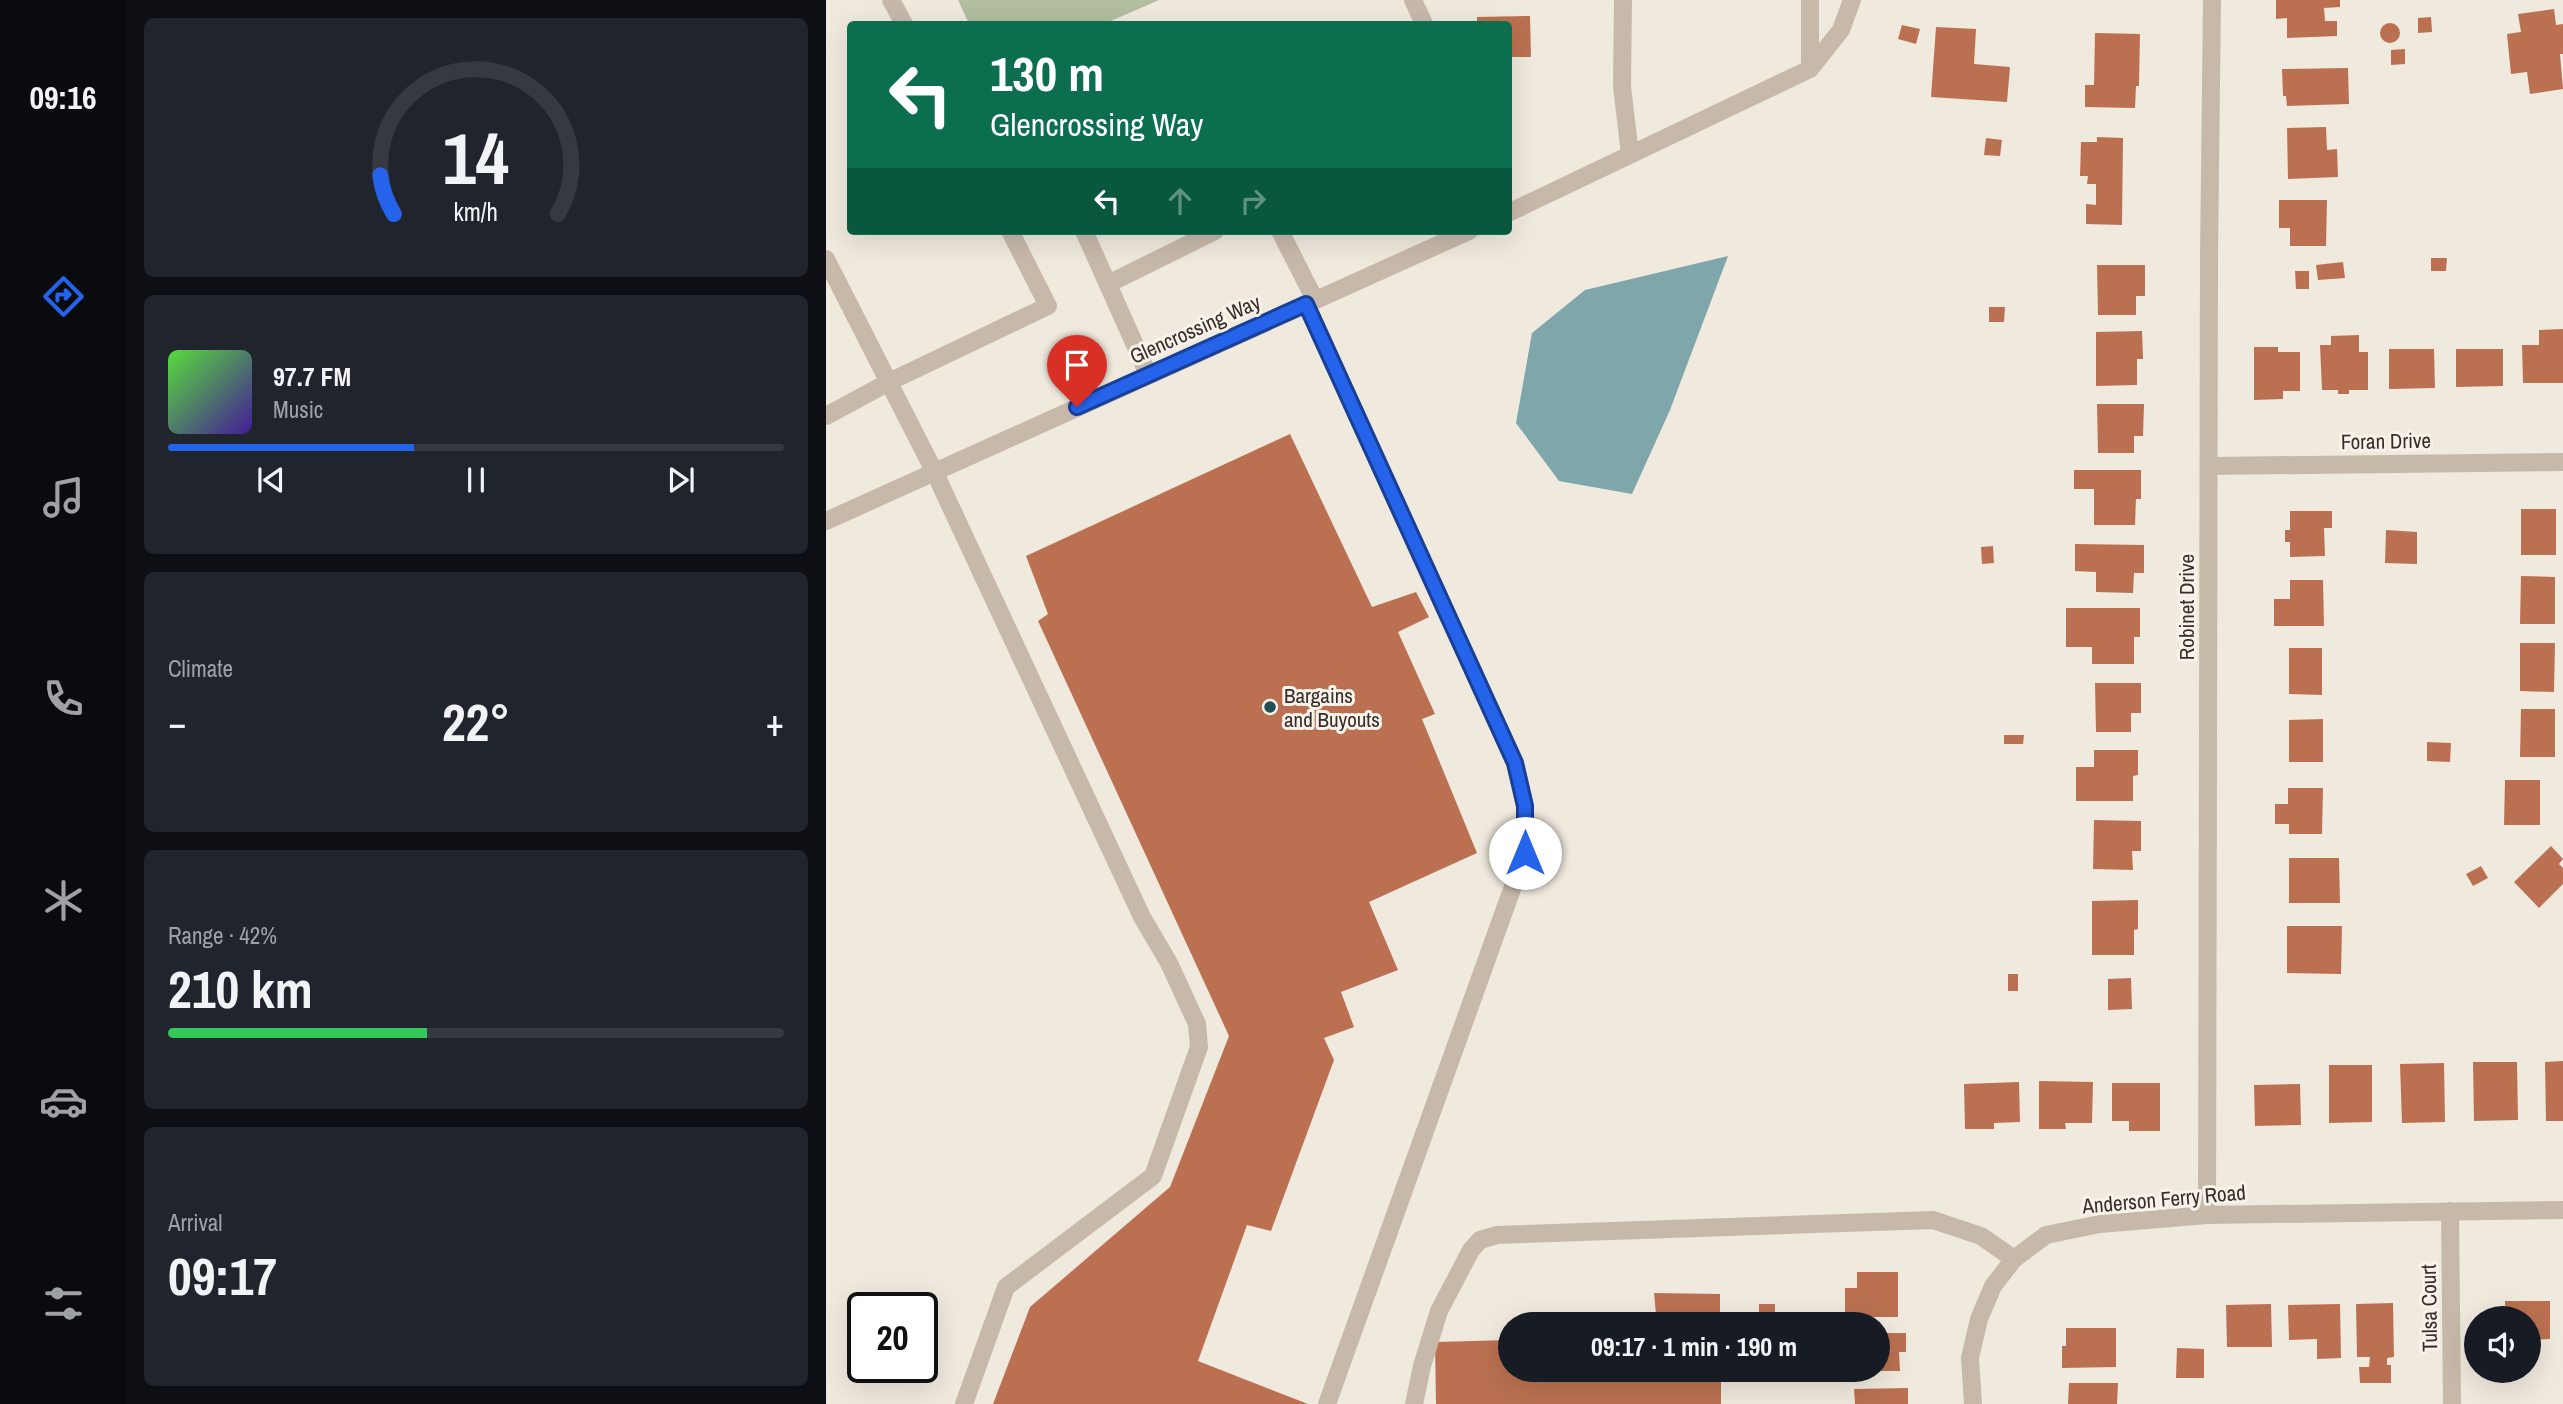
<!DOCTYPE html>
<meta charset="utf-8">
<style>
body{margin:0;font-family:"Archivo Narrow",sans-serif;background:#20242c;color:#f1f3f6;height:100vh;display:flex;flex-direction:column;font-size:26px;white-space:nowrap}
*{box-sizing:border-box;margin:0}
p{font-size:23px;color:#9ea1a6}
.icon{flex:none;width:38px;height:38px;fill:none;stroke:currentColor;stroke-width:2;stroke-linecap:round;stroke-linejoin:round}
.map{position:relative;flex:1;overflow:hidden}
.sheet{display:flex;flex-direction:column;gap:18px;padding:18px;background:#0d0f14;width:700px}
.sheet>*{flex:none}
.hud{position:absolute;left:21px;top:21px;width:665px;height:214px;border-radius:7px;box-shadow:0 7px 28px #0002;background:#0b6e4f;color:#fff;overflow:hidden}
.tools{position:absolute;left:1638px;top:1306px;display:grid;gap:14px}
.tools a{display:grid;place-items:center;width:77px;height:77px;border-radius:50%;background:#171b24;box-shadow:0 7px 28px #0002;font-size:35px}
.speed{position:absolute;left:21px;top:1292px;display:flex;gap:14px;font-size:35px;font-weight:700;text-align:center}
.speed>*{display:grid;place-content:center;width:91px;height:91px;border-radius:50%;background:#171b24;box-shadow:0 7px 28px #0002;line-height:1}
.speed .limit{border:4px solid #111;border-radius:10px;background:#fff;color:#111}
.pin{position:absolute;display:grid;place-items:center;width:60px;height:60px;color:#fff;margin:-72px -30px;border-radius:50% 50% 50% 0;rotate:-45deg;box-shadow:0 0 7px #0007}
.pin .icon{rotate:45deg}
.me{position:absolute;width:77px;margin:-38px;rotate:0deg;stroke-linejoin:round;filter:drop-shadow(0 0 5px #0008)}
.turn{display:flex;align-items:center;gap:24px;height:147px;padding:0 28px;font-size:32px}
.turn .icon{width:91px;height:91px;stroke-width:2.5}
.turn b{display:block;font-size:49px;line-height:60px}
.lanes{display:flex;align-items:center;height:66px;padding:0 28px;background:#0003;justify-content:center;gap:35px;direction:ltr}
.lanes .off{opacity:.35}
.big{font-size:52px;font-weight:700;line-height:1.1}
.sheet .tile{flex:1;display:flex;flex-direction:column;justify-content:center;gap:10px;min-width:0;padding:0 24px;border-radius:10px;background:#20242c}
.sheet .dial{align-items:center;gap:0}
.dial svg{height:182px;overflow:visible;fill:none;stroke:#363941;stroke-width:7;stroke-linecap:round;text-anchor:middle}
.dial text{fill:#f1f3f6;stroke:none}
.song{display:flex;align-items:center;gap:21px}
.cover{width:84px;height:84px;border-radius:10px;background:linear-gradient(135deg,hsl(110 70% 55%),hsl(260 70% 35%))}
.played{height:7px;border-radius:4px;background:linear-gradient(90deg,#2563eb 40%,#363941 40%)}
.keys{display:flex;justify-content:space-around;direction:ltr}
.heat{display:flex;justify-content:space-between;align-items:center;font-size:38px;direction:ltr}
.charge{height:10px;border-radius:5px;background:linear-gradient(90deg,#34c759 42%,#363941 0)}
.trip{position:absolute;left:672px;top:1312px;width:392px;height:70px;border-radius:35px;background:#171b24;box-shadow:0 7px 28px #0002;font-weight:700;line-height:70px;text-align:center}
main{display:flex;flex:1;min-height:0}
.menu{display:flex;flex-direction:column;width:126px;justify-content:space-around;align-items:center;background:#090b0e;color:#9ea1a6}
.menu .icon{width:49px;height:49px}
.menu .on{color:#2563eb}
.menu b{font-size:32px;color:#f1f3f6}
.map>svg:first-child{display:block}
.green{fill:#b2be9f}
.water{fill:#7fa6ab}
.building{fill:#bb7151}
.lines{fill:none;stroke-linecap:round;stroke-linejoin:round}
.minor{stroke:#c7b9aa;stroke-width:18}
.route-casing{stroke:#184099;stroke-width:18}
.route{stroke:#2563eb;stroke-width:12}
.poi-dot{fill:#224d53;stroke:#f8f2ea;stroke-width:2.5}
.labels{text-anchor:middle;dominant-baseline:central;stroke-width:6;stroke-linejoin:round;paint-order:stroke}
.street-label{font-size:21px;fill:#362e29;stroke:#f8f2ea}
.poi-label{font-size:21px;fill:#362e29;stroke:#f8f2ea;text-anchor:start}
</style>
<main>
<nav class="menu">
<b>09:16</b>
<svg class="icon on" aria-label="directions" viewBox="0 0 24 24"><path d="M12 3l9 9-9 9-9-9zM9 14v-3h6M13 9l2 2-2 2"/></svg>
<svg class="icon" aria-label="music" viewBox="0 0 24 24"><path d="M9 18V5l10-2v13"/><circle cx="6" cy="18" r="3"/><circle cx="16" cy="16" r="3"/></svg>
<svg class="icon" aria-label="phone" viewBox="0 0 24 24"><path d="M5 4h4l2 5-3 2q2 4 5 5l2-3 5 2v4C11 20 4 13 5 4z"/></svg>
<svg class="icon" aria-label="climate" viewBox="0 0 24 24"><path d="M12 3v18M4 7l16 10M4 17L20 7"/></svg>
<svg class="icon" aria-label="car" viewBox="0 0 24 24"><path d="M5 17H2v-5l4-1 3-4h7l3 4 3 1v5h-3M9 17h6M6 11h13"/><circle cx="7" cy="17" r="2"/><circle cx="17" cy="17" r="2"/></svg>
<svg class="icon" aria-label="filters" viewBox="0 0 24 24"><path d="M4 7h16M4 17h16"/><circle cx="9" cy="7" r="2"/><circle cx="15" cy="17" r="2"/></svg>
</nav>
<section class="sheet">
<div class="tile dial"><svg viewBox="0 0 100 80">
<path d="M14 69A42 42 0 1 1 86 69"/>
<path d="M14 69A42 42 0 0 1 8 52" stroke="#2563eb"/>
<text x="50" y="56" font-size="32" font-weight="700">14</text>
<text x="50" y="72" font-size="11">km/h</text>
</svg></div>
<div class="tile">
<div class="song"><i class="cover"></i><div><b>97.7 FM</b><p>Music</p></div></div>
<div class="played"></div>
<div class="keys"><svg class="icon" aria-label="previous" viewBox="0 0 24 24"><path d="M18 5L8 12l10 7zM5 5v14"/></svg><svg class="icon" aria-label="pause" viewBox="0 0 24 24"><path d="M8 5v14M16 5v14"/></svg><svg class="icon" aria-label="next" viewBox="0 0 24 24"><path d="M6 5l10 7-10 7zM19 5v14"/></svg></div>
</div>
<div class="tile"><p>Climate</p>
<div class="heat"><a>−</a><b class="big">22°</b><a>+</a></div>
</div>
<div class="tile"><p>Range · 42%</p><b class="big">210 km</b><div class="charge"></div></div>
<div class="tile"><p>Arrival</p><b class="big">09:17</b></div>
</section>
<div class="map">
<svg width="1737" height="1404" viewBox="0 0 1737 1404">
<rect width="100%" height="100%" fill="#f0e9de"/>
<polygon class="green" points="132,0 333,0 278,24 143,24"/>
<polygon class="water" points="902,256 844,410 806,494 733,481 690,423 706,333 759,290"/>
<g class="building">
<polygon points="1450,0 1514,0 1514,7 1498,8 1499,21 1511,21 1511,36 1461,38 1461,18 1450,19"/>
<polygon points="1728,9 1730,25 1737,24 1737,54 1734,54 1737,89 1704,94 1701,72 1685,74 1681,34 1695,32 1692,14"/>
<polygon points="704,16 705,57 682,57 682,24 651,24 651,17"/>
<polygon points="1605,17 1606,32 1592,33 1592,18"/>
<circle cx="1564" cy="33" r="10"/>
<polygon points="1076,25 1094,29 1090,44 1072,39"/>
<polygon points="1110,27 1150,29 1148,64 1184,67 1181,102 1105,97"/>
<polygon points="1269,33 1314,34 1313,86 1310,86 1309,108 1259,107 1259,85 1268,85"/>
<polygon points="1579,49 1579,64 1565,65 1565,50"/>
<polygon points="1522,68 1523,104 1461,106 1460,96 1457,96 1456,69"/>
<polygon points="1500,127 1501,150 1511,149 1512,177 1462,179 1461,128"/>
<polygon points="1271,137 1297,138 1296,225 1260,224 1260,204 1270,205 1270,184 1261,184 1262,176 1254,176 1255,142 1271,142"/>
<polygon points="1160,138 1176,140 1174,156 1158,155"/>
<polygon points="1453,200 1501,200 1500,246 1464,246 1464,228 1453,228"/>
<polygon points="1605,258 1621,258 1620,271 1605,271"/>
<polygon points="1517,262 1519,278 1492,280 1490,265"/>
<polygon points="1271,265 1319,265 1319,296 1310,296 1310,315 1272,315"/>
<polygon points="1469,271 1483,271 1483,289 1470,289"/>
<polygon points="1163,307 1179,307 1178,322 1163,322"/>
<polygon points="1737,329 1737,383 1697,383 1696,345 1713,345 1713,330"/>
<polygon points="1316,331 1317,359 1311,359 1311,385 1270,386 1270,332"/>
<polygon points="1533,335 1533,352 1542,352 1542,390 1523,390 1523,394 1512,394 1512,390 1496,390 1494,345 1505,345 1505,336"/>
<polygon points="1428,347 1452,347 1452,352 1474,352 1474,391 1457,391 1457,399 1428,400"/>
<polygon points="1563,349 1608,349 1609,388 1563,389"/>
<polygon points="1630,349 1677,349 1677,386 1630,387"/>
<polygon points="1271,404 1318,404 1317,436 1308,436 1308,453 1272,453"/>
<polygon points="464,434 546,607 590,592 603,617 572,632 609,714 596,719 651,853 543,902 572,970 515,992 528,1027 498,1038 508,1060 445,1231 421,1225 372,1361 482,1404 167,1404 204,1307 344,1187 403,1036 212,621 222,614 200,556"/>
<polygon points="1248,470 1315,470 1315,499 1310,499 1309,525 1268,525 1268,489 1248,489"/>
<rect x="1695" y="509" width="35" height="46"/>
<polygon points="1464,511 1506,511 1506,528 1498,528 1499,556 1464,557 1464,542 1459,542 1459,530 1464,530"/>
<polygon points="1560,530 1591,532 1591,564 1559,563"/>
<polygon points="1249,544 1318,545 1318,573 1308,573 1307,593 1270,592 1270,572 1249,571"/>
<polygon points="1167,546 1168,563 1156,564 1155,547"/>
<polygon points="1695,576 1729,577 1729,624 1694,624"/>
<polygon points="1464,580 1497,580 1498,626 1448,626 1448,599 1464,599"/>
<polygon points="1240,608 1314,608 1314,637 1308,637 1308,664 1266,664 1266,647 1240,647"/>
<polygon points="1694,643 1729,643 1728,692 1694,691"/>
<polygon points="1463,648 1496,648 1496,695 1463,694"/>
<polygon points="1269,683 1315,683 1315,713 1305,713 1305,732 1270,732"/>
<polygon points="1695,709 1729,709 1729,757 1694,757"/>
<polygon points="1497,719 1497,762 1463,762 1463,720"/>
<polygon points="1178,735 1198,735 1197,744 1178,744"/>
<polygon points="1601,742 1625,743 1624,762 1601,761"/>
<polygon points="1268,750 1312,750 1312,775 1307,776 1307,801 1250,801 1250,767 1268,767"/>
<polygon points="1679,780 1714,780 1714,825 1678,825"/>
<polygon points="1462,788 1497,788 1496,834 1463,834 1463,824 1449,824 1449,804 1462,804"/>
<polygon points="1268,820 1315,821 1315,851 1306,851 1307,870 1267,869"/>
<polygon points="1725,846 1737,859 1733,864 1737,868 1737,884 1713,908 1688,882"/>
<polygon points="1463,858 1513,858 1514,903 1463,903"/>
<polygon points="1655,866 1662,878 1647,886 1640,874"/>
<polygon points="1312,900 1312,929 1308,930 1308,955 1266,955 1266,901"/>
<polygon points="1461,926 1516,926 1515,974 1461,973"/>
<rect x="1182" y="974" width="10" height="17"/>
<polygon points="1305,978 1306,1009 1282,1010 1282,979"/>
<polygon points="1737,1061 1737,1121 1720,1121 1719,1062"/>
<polygon points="1647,1062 1691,1062 1692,1120 1648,1121"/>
<polygon points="1618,1063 1619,1122 1576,1123 1574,1064"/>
<polygon points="1503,1065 1546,1065 1546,1122 1503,1123"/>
<polygon points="1213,1081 1267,1082 1266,1123 1239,1123 1240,1129 1213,1129"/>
<polygon points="1193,1082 1194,1122 1168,1123 1168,1129 1139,1129 1138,1084"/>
<polygon points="1286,1083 1334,1083 1334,1131 1303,1131 1303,1121 1286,1121"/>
<polygon points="1474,1084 1475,1125 1429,1126 1428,1085"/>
<polygon points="1031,1272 1072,1272 1072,1317 1019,1317 1019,1288 1031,1288"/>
<polygon points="828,1293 894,1294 894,1325 831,1325"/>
<polygon points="1679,1301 1724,1301 1724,1339 1703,1340 1703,1318 1679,1318"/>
<polygon points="1567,1303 1568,1357 1561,1358 1561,1365 1565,1365 1565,1383 1534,1383 1533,1367 1543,1367 1544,1357 1531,1357 1530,1304"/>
<polygon points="933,1304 949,1304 949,1319 933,1320"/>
<polygon points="1445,1304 1446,1347 1401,1347 1400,1305"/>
<polygon points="1514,1304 1515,1358 1491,1359 1491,1339 1463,1340 1462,1305"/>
<polygon points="1240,1328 1290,1328 1290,1367 1236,1368 1236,1346 1240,1346"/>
<polygon points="1052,1333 1080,1333 1080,1352 1073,1352 1074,1371 1052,1371"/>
<polygon points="684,1340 684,1370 895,1370 895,1404 610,1404 609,1342"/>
<polygon points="1351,1348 1378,1349 1378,1378 1350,1378"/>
<polygon points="1243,1383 1292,1383 1291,1404 1242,1404"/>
<polygon points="1082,1388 1082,1404 1029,1404 1028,1389"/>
</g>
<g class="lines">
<g class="minor">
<polyline points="65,0 78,24"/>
<polyline points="587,0 598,24"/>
<polyline points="797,0 796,87 804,154"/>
<polyline points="984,0 984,69"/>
<polyline points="682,213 984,69 1015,30 1026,0"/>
<polyline points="258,231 322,374"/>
<polyline points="454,231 489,300"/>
<polyline points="0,259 108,471 316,917 343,963 371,1024 373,1047 327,1176 180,1287 138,1404"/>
<polyline points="282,284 389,231"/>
<polyline points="480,304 689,763 699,806 699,853 501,1404"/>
<polyline points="0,416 63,382 222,306 184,231"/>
<polyline points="1383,466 1737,462"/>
<polyline points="0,521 643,231"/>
<polyline points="1624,1211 1626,1404"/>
<polyline points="1381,1215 1383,258 1386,0"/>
<polyline points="588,1404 596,1366 613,1311 645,1250 654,1240 671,1235 1107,1220 1155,1236 1188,1259"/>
<polyline points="1147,1404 1144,1358 1153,1319 1167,1286 1188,1259 1220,1235 1274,1224 1381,1215 1737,1210"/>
</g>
</g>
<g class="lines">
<g class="route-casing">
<polyline id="route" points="251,407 480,304 689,763 699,806 699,853"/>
</g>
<use href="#route" class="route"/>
</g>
<circle class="poi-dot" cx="444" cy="707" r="7"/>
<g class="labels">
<g class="street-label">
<text transform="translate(369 329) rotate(-24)">Glencrossing Way</text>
<text transform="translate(1560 441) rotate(-1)">Foran Drive</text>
<text transform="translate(1360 607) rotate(-90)">Robinet Drive</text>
<text transform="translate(1338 1199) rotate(-5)">Anderson Ferry Road</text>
<text transform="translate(1603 1308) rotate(-91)">Tulsa Court</text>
</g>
<g class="poi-label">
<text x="458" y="695">Bargains<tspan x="458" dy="24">and Buyouts</tspan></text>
</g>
</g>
</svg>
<div class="tools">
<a><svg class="icon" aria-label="sound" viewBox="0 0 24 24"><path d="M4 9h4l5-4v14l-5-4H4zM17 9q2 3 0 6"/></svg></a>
</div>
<div class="speed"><div class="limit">20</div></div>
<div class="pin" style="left:251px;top:407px;background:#d93025"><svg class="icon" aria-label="arrive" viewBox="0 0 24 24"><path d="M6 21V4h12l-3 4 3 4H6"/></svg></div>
<svg class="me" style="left:699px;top:853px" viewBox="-20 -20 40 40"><circle r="19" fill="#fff"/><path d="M0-13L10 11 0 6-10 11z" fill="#2563eb"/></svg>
<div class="trip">09:17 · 1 min · 190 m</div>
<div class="hud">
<div class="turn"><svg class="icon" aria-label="left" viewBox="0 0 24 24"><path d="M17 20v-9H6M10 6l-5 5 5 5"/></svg><div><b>130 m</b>Glencrossing Way</div></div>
<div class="lanes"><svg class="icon" aria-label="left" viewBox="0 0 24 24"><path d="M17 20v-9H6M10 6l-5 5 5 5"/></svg><svg class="icon off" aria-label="ahead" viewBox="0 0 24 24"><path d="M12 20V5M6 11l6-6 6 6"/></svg><svg class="icon off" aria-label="right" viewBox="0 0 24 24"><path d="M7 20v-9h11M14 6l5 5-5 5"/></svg></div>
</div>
</div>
</main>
